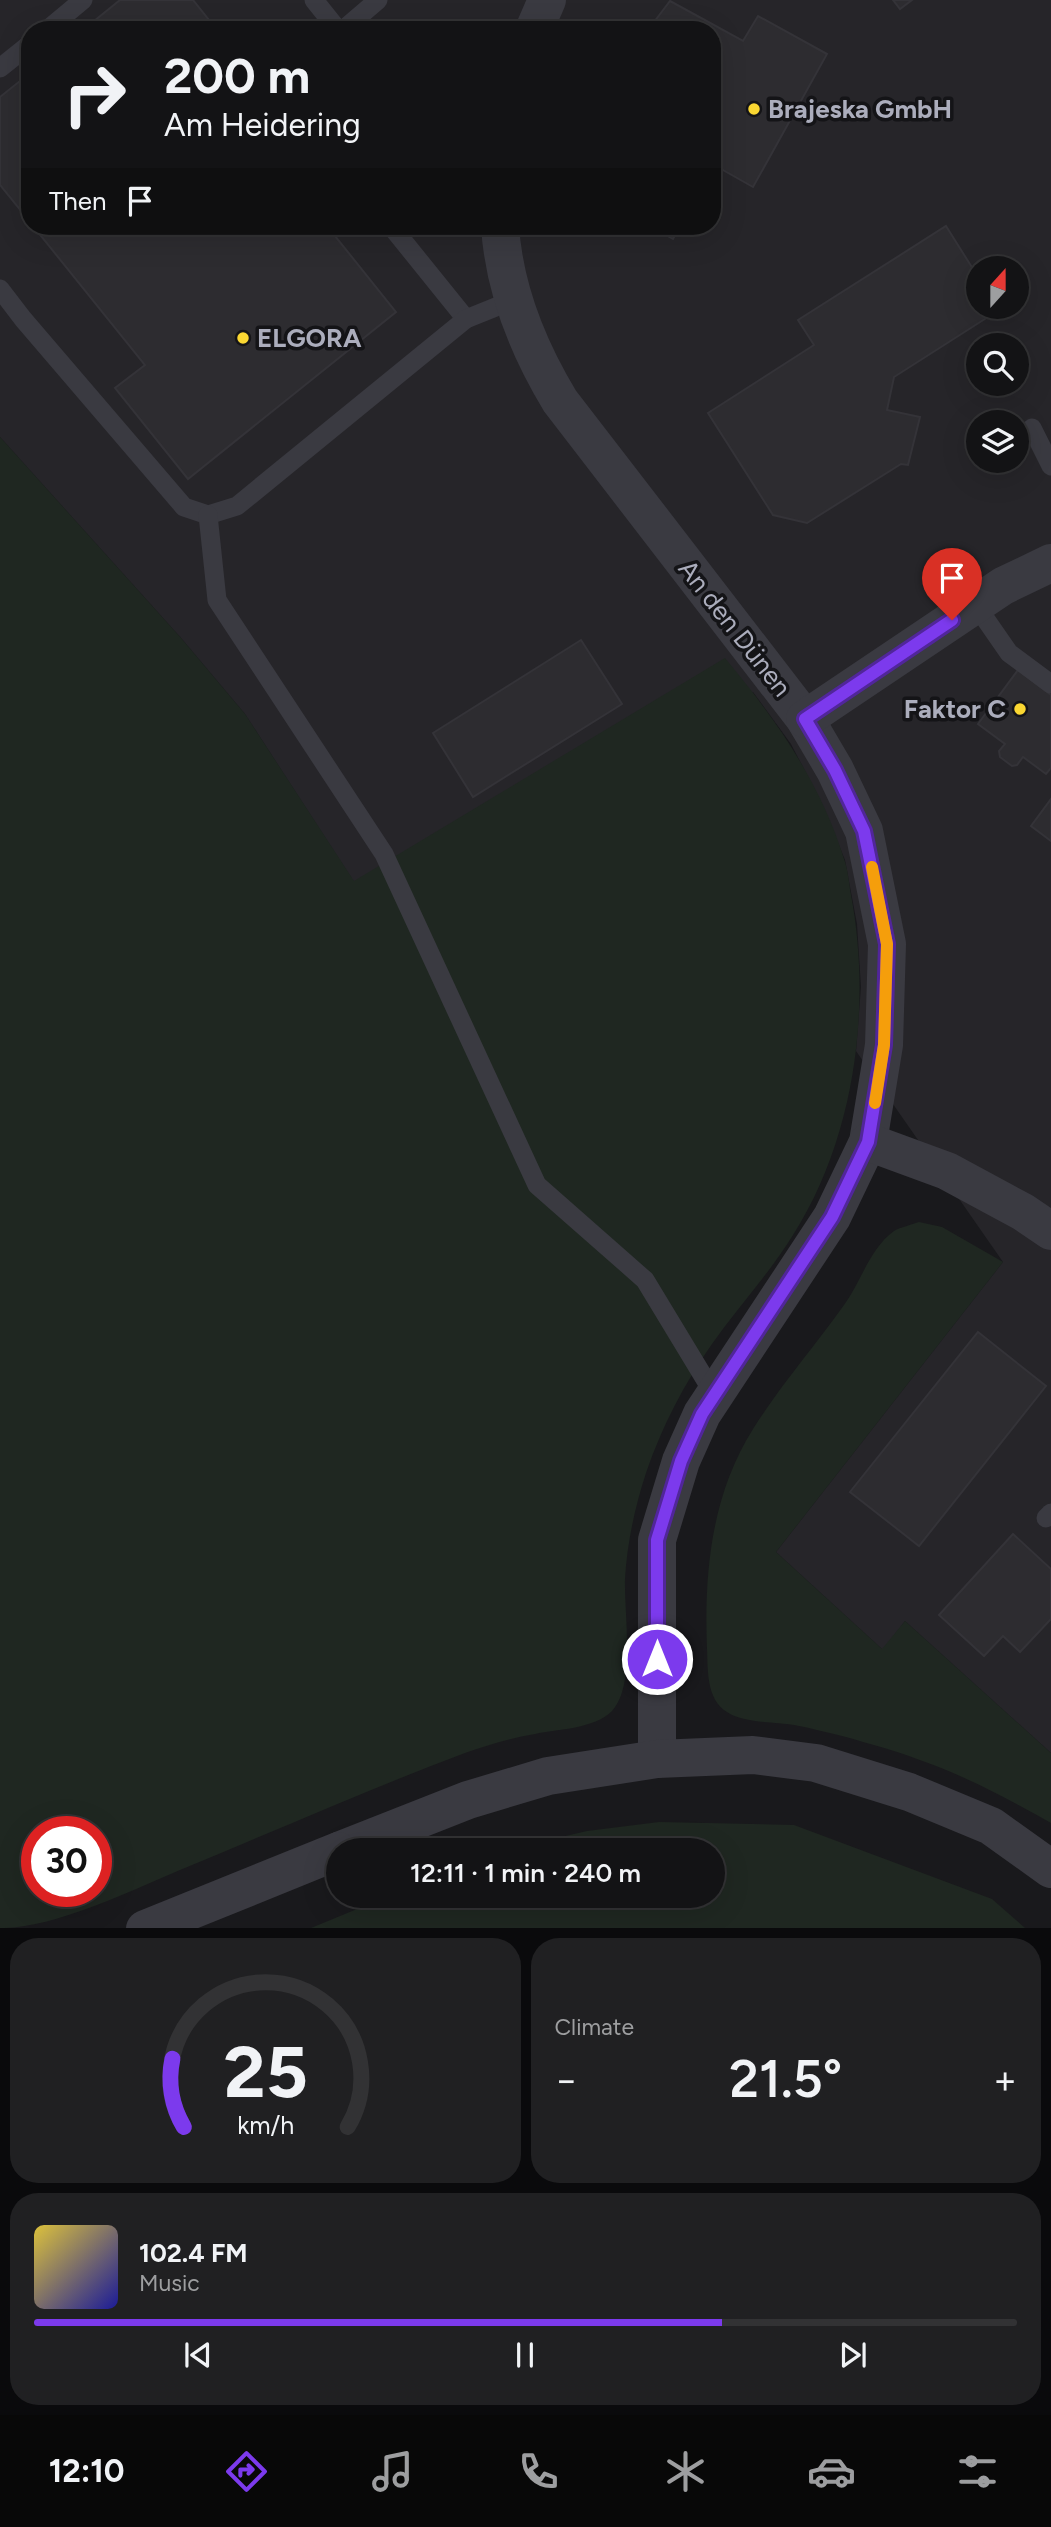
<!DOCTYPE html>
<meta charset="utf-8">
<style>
body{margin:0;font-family:Figtree,sans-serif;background:#202022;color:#f1f3f6;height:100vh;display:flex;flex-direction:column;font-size:26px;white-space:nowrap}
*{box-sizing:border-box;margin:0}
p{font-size:23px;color:#9d9ea0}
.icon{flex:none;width:38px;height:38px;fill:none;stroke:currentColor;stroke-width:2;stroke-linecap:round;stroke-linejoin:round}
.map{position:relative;height:1928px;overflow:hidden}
.drawer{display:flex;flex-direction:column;gap:10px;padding:10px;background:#0a0a0c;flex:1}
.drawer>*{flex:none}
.hud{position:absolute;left:21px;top:21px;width:700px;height:214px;border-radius:28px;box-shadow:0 7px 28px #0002,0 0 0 2px #323234;background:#131315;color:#f1f3f6;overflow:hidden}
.needle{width:46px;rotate:21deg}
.buttons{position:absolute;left:966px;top:256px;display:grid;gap:14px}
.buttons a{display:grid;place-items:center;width:63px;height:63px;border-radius:50%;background:#131315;box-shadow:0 7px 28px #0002,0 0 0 2px #323234;font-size:35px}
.speed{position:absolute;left:21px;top:1816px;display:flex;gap:14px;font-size:35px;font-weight:700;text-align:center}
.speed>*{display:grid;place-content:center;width:91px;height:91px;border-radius:50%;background:#131315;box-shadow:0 7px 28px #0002,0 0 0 2px #323234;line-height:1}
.speed .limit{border:10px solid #d22;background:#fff;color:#111}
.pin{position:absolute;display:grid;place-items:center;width:60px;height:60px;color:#fff;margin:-72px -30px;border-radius:50% 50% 50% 0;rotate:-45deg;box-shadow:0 0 7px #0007}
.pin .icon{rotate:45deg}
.me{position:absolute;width:77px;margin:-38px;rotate:0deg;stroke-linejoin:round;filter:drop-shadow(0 0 5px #0008)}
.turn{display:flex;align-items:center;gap:24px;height:147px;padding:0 28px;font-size:32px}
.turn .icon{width:91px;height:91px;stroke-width:2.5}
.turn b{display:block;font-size:49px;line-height:60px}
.then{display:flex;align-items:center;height:66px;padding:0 28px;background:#0003;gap:14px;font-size:26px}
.big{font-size:52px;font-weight:600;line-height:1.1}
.drawer .tile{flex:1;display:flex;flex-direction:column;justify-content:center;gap:10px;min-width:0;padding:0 24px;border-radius:28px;background:#202022}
.drawer .dial{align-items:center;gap:0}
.dial svg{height:182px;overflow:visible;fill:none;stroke:#323234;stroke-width:7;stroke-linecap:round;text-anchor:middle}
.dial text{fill:#f1f3f6;stroke:none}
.song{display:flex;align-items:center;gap:21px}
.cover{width:84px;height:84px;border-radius:10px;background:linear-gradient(135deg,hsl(50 70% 55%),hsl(240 70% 35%))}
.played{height:7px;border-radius:4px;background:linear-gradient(90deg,#7c3aed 70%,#323234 70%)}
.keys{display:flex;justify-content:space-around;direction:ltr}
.heat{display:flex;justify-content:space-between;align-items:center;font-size:38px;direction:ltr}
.drawer .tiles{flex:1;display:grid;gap:10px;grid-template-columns:1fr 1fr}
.tile:last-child{grid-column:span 2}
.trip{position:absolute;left:326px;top:1838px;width:399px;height:70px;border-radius:35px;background:#131315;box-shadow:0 7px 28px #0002,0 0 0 2px #323234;font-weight:600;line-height:70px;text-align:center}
.dock{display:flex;height:112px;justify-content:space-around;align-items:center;background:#080808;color:#9d9ea0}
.dock .icon{width:49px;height:49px}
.dock .selected{color:#7c3aed}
.dock b{font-size:32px;color:#f1f3f6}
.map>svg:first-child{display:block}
.built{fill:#262529;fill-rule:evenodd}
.green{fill:#1f2721;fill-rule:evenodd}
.building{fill:#2d2c30;stroke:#343338;stroke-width:2}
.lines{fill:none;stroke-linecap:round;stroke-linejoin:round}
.service{stroke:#3a3a41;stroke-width:19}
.minor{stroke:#3a3a41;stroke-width:38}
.tertiary{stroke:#3a3a41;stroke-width:38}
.route-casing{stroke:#51269a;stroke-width:18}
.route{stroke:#7c3aed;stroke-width:12}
.slow{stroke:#f59e0b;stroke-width:12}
.poi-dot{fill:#fad732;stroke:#141417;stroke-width:2.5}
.labels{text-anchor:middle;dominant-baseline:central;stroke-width:7;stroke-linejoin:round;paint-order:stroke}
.poi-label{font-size:26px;font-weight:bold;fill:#abadbc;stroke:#141417;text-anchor:start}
.street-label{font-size:26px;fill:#abadbc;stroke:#141417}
</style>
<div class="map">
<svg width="1051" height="1929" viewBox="0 0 1051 1929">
<rect width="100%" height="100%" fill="#19191c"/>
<path class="built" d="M0,0H1051V1753L905,1621L883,1650L776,1552L1003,1262L856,1051L861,987L857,924L845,860L820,800L791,744L753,692L354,882L245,714L181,638L0,437ZM30,30H712V226H30ZM978,268H1017V306H978ZM978,345H1017V383H978ZM978,422H1017V460H978Z"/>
<g class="green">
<path d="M0,437L181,638L245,714L354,881L725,658C775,718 821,783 844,859C848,870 849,883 851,895C872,1006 855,1138 793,1235C769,1274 738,1307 712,1344C684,1384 662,1426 646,1473C635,1507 627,1543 625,1579C624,1615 636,1685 612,1711C594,1729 558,1729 535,1734C511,1738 487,1745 465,1753C369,1789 275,1831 180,1870C131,1891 52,1929 0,1928ZM37,1832H96V1892H37Z"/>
<path d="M919,1222L942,1227L1003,1262L776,1552L882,1649L905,1621L1051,1753V1823C1008,1799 964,1775 917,1759C894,1750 870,1744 846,1737C829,1733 811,1728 794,1725C775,1722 743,1723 727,1712C706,1699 708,1670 707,1649C704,1573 711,1496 753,1429C780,1386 814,1347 844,1305C861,1282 870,1248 894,1231C901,1227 911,1225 919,1222Z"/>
<polygon points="659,1822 794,1825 992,1899 1025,1928 311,1928 391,1895 712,1895 712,1850 506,1850 587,1831"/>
</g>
<g class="building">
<polygon points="120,0 193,0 217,30 83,30"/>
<polygon points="893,0 912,0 900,9"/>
<polygon points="670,1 743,41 758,16 827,54 753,187 714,165 712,167 712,30 648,30"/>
<polygon points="30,73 30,222 0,185 0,97"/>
<polygon points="33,226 327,226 396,312 188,479 115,388 145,365"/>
<polygon points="650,226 680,226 673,239"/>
<polygon points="946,226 978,277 978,306 997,306 999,310 894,377 887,410 920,417 908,465 901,464 807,523 773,515 708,413 814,345 798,320"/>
<polygon points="581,640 622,704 473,797 433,733"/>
<polygon points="1018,670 1051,695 1051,768 1046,774 1023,757 1017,765 1012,766 1000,757 999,751 1005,744 978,724"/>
<polygon points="1051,799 1051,841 1031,826"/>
<polygon points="978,1332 1046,1386 919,1546 850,1492"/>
<polygon points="1013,1534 1051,1569 1051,1619 1020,1652 1003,1636 984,1656 939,1615"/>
</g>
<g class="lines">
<g class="service">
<polyline points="314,0 338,30"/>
<polyline points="47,30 83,0"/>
<polyline points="343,30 378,0"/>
<polyline points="0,68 30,44"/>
<polyline points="391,226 466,319"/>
<polyline points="0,289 23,319 184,507 208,515 237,506 466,319 513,300"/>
<polyline points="1032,428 1051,466"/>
<polyline points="208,515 217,600 384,854 537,1185 645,1280 714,1394"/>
<polyline points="975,604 1009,653 1051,684"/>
<polyline points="1046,1518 1051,1513"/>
</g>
<g class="minor">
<polyline points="534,30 547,0"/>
<path d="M500,226C504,289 528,348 560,401L805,719L835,770L864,831L887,944L884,1045L868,1142L832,1217L702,1414L681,1461L657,1540V1759"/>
<polyline points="805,719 1003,586 1051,563"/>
<polyline points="868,1142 947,1171 1023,1212 1051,1231"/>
</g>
<g class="tertiary">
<polyline points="341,1850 468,1800 548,1776 657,1759 753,1755 816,1763 909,1792 991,1826 1051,1869"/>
<polyline points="145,1929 338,1851"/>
</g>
</g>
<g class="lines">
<g class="route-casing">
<polyline id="route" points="657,1659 657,1540 681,1461 702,1414 832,1217 868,1142 884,1045 887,944 864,831 835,770 805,719 952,620"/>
</g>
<use href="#route" class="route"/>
<polyline class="slow" points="872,867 887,944 884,1045 875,1103"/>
</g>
<g class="poi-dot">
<circle cx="754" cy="109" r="7"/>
<circle cx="243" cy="338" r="7"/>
<circle cx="1020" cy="709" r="7"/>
</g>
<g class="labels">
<g class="poi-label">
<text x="768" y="109">Brajeska GmbH</text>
<text x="257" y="338">ELGORA</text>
<text x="1006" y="709" text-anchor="end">Faktor C</text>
</g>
<g class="street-label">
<text transform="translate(735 628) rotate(52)">An den Dünen</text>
</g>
</g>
</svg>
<div class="buttons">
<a><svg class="needle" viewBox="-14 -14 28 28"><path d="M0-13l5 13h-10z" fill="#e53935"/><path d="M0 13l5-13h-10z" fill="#9d9ea0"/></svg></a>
<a><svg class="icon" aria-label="search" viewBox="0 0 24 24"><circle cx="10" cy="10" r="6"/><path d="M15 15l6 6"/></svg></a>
<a><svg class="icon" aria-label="layers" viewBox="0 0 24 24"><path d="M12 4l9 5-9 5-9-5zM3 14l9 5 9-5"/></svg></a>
</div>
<div class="speed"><div class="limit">30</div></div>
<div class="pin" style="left:952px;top:620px;background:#d93025"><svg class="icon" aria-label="arrive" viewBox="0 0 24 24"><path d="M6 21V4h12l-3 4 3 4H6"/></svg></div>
<svg class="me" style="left:657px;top:1659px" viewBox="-20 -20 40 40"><circle r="17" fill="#7c3aed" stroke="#fff" stroke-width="3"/><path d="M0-11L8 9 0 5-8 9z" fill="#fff"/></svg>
<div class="trip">12:11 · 1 min · 240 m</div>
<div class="hud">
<div class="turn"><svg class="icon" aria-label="right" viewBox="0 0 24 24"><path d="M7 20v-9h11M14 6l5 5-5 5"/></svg><div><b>200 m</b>Am Heidering</div></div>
<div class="then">Then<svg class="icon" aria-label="arrive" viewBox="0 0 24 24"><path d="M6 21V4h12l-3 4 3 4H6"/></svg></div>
</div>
</div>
<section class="drawer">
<div class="tiles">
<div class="tile dial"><svg viewBox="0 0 100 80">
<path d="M14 69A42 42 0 1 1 86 69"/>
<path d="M14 69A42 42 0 0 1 9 39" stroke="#7c3aed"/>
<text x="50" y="56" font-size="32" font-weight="700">25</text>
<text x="50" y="72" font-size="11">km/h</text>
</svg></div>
<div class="tile"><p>Climate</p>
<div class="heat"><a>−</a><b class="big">21.5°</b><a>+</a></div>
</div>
<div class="tile">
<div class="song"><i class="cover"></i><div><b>102.4 FM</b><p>Music</p></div></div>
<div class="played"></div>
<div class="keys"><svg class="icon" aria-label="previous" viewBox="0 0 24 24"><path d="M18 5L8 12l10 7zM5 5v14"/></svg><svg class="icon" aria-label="pause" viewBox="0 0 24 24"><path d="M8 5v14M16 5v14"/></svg><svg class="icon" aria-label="next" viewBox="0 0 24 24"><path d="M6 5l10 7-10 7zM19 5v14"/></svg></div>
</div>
</div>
</section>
<nav class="dock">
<b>12:10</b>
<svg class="icon selected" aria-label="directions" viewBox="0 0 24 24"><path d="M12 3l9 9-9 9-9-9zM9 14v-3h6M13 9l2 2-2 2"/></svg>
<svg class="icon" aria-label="music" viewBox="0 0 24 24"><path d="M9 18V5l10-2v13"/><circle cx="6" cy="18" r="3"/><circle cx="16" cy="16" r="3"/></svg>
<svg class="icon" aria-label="phone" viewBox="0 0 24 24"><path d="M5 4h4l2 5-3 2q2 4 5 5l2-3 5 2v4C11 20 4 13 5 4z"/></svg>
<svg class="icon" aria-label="climate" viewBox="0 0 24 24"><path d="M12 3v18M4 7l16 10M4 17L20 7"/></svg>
<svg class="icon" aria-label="car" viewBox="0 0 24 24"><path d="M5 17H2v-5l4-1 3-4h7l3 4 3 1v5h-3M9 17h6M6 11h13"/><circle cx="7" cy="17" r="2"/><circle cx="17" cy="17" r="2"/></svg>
<svg class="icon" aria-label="filters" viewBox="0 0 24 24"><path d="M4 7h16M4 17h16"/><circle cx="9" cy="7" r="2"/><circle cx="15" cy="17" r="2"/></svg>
</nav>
